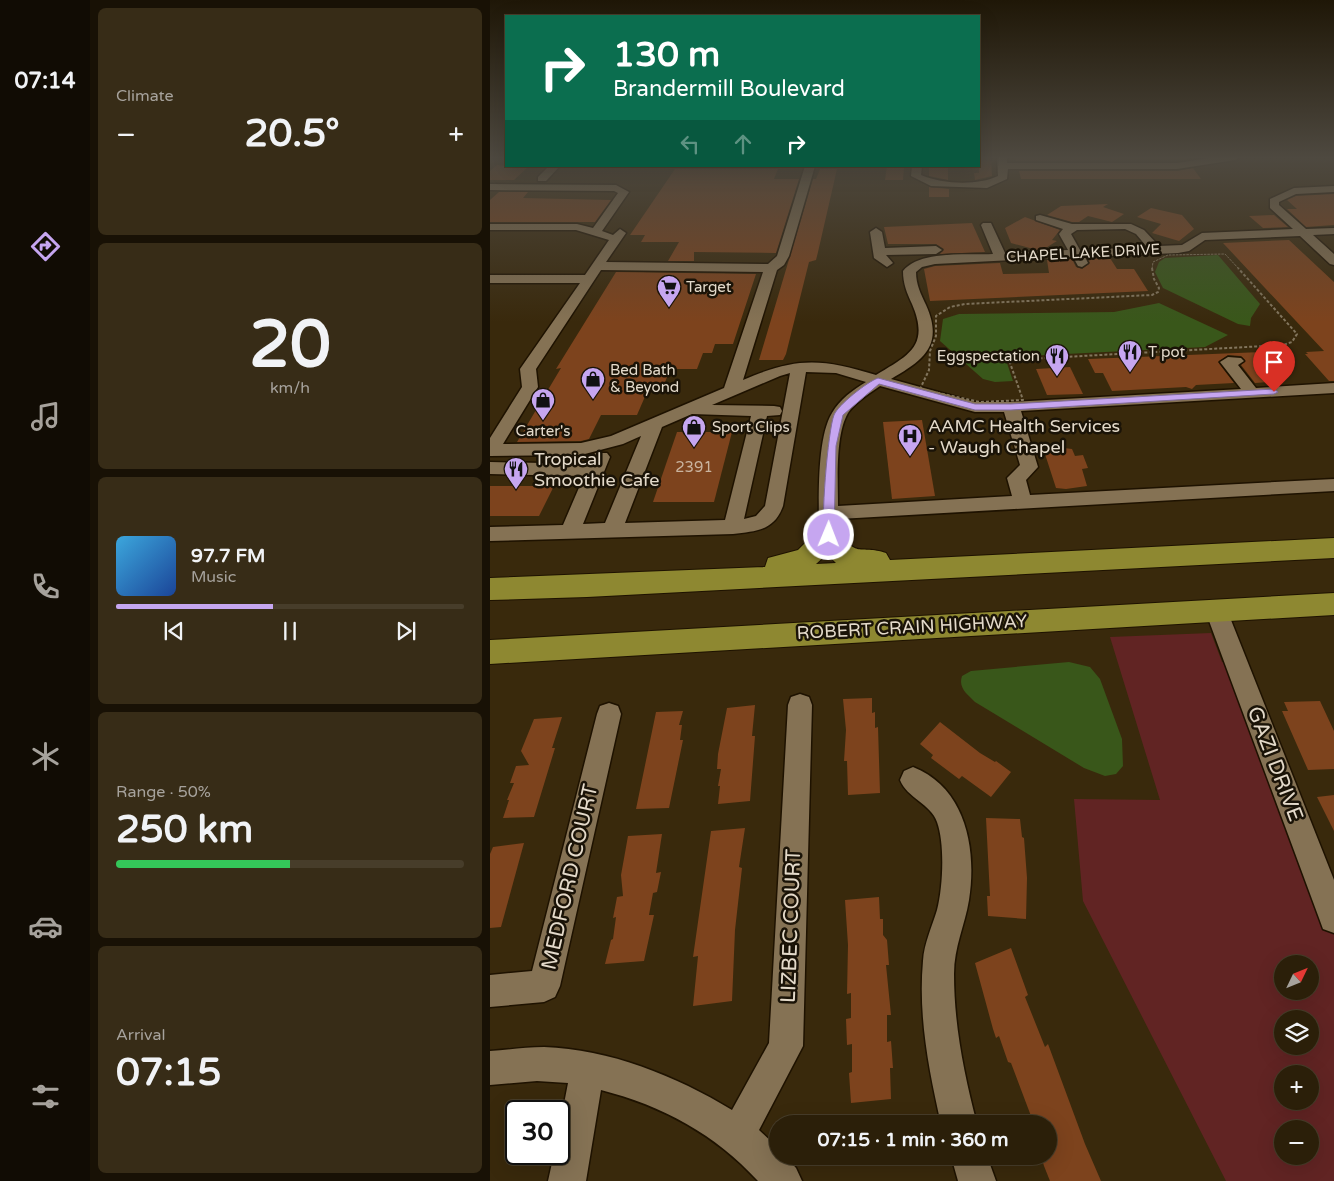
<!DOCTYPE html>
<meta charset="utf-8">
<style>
body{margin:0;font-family:"Varela Round",sans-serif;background:#372c17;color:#f1f3f6;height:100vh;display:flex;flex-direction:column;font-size:19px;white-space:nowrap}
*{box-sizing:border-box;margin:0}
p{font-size:16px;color:#a6a29c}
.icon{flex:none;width:28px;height:28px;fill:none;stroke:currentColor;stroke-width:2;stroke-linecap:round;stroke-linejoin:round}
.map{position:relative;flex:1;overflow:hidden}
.side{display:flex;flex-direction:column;gap:8px;padding:8px;background:#181105;width:400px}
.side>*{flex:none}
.hud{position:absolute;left:15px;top:15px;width:475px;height:152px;border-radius:0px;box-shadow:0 5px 20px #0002,0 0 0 1px #473d2a;background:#0b6e4f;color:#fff;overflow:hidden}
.needle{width:32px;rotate:47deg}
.controls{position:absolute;left:784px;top:955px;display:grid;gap:10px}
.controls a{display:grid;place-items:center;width:45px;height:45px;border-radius:50%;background:#2b1f09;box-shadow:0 5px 20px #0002,0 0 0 1px #473d2a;font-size:25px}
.speed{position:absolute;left:15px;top:1100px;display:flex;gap:10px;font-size:25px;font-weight:700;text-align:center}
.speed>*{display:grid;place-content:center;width:65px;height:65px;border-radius:50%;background:#2b1f09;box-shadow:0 5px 20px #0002,0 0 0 1px #473d2a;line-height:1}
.speed .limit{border:2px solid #111;border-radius:8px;background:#fff;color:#111}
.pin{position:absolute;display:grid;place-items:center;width:42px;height:42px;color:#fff;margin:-51px -21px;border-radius:50% 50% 50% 0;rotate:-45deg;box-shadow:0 0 5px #0007}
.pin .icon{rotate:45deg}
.me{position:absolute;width:55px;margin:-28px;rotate:1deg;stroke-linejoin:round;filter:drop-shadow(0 0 4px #0008)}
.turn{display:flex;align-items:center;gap:18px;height:105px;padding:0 25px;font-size:22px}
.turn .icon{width:65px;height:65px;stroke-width:2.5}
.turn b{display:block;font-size:35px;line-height:42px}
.lanes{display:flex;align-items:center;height:48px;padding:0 25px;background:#0003;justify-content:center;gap:25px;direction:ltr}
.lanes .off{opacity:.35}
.big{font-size:38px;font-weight:700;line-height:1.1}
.side .widget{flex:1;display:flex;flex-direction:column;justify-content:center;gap:8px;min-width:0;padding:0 18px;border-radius:8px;background:#372c17}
.side .dial{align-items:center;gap:0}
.dial b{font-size:65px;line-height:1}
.song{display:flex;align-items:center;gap:15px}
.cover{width:60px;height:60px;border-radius:8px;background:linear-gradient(135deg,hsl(200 70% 55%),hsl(220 70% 35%))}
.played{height:5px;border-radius:2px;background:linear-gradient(90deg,#c6a6f0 45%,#473d2a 45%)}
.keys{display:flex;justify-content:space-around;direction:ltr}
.heat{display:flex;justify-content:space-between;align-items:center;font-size:28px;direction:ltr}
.charge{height:8px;border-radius:4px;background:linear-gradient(90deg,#34c759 50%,#473d2a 0)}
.trip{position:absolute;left:279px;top:1115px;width:288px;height:50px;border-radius:25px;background:#2b1f09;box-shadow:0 5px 20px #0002,0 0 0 1px #473d2a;font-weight:700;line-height:50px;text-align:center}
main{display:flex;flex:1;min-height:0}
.menu{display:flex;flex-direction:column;width:90px;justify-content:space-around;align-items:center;background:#110c04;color:#a6a29c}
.menu .icon{width:35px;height:35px}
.menu .current{color:#c6a6f0}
.menu b{font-size:22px;color:#f1f3f6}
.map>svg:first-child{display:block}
.green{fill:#612423;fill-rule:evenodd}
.water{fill:#39571a}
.building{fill:#7d431d}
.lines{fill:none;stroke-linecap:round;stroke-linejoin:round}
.minor-casing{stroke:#1e1200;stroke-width:3}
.highway-casing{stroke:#1e1200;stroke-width:2}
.path-far1{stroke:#82755d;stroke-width:1;stroke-dasharray:2.5 1;stroke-linecap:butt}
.path{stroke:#82755d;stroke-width:2;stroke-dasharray:3 2;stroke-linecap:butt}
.minor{fill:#857254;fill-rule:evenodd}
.highway{fill:#8e8831;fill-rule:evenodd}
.route{fill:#c6a6f0;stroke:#816c9c}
.labels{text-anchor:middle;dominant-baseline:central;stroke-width:5;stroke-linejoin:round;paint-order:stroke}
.far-street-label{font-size:15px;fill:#e4daca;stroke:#1a1307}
.far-poi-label{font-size:15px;fill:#e4daca;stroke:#1a1307;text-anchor:start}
.number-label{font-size:15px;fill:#cab49f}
.poi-label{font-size:18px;fill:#e4daca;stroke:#1a1307;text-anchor:start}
.street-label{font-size:18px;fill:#e4daca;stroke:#1a1307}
.near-street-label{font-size:21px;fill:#e4daca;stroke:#1a1307}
</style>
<main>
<nav class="menu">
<b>07:14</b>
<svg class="icon current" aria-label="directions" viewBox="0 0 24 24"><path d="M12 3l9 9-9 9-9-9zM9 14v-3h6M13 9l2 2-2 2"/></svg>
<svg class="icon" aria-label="music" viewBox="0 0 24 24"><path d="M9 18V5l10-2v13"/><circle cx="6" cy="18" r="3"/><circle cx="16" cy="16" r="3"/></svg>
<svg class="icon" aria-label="phone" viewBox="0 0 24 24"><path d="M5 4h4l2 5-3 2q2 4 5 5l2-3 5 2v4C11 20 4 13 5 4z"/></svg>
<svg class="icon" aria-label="climate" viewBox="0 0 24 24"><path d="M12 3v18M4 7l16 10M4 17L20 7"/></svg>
<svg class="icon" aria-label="car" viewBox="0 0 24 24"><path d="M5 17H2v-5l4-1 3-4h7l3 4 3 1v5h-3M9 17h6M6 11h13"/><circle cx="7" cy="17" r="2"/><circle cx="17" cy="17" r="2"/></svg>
<svg class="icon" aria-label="filters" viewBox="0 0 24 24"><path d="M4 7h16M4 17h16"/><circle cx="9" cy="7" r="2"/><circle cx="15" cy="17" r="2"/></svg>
</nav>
<section class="side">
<div class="widget"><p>Climate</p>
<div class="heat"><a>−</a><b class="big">20.5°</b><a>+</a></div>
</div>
<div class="widget dial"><b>20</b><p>km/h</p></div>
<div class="widget">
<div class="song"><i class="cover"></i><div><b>97.7 FM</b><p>Music</p></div></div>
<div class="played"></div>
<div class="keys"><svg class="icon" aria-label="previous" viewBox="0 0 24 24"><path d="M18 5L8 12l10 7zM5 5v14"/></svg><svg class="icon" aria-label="pause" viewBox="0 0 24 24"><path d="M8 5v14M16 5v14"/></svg><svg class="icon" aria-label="next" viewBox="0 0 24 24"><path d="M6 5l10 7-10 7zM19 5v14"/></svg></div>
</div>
<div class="widget"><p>Range · 50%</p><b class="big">250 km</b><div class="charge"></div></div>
<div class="widget"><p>Arrival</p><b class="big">07:15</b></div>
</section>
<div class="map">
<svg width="844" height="1181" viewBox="0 0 844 1181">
<rect width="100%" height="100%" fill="#39290c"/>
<path class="green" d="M721,633L732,662L754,666L844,893V1181H736L593,901L584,799L670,800L620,637ZM792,964H820V991H792ZM792,1019H820V1046H792ZM792,1074H820V1101H792ZM792,1129H820V1156H792Z"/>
<g class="water">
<polygon points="728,255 770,304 761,318 760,326 748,324 673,288 665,272 669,262 675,258"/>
<polygon points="669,303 738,335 715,347 515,357 523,381 505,382 493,379 450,341 453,319 469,314 624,312"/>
<path d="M579,662L600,667L610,679L632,739L633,766L626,774L615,776L594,768L485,702C477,694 468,688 472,676L481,671Z"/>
</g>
<g class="building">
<polygon points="489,157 501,157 502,176 485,180 484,173 489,173"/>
<polygon points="525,157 696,157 698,159 526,161"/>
<polygon points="7,165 16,166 39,166 24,180 0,180 0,171"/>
<polygon points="397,166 414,166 413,180 395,180"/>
<polygon points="439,166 458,166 458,180 439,176"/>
<polygon points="703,168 711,179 531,179 529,171 687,171"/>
<polygon points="185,169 288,169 284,179 309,179 286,253 204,252 204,261 178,261 189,242 151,242 155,235 140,235"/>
<polygon points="330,169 347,169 328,252 326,260 319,262 296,354 293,360 269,360 323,179 326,179"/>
<polygon points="439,187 459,189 459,197 439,197"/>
<polygon points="9,192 38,192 33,198 121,200 105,222 0,222 0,200"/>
<polygon points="844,194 844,225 816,227 797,209 807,209 797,200 806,196"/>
<polygon points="618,204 613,207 634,214 622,222 598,216 589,222 582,222 557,215 571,206"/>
<polygon points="661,208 692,215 704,229 689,241 662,233 671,224 647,217"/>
<polygon points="784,215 798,227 773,228 759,216"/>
<polygon points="535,217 570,230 562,240 567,241 554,249 547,250 521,243 515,228"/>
<polygon points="482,223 495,252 450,254 454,249 446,244 398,244 394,227"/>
<polygon points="799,240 844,282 844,381 839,381 815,354 818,354 816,352 834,351 733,243"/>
<polygon points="620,258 627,269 644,269 658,291 440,301 434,269 445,266 510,263 513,274 559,273 557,260 582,259 586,267 592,269 600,263 598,259"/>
<polygon points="126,272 266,274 243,344 225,344 222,353 213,353 207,369 180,369 174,385 160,385 147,415 111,415 99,439 91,441 27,442 71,368 66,369"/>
<polygon points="772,352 795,381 765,383 751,365 755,360 751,356 738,355 728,362 744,383 706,385 702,389 696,387 622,391 613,373 605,373 598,359"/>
<polygon points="580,367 593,394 557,395 546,369"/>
<polygon points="432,420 445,496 402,499 393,422"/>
<polygon points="187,432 242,432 224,502 163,502"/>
<polygon points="574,448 582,449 585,456 593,455 598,468 592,469 597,486 576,489 566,488 554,451"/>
<polygon points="0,486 64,486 49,516 0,516"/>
<polygon points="382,698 382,713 385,712 385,728 388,727 390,793 358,795 357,761 354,761 356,730 353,699"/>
<polygon points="830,701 844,731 844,769 818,770 792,711 798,711 794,702"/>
<polygon points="265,705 262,736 265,736 260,801 228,804 230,786 228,786 231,769 227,769 228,754 237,708"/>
<polygon points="193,711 189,725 192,725 190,740 193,740 179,808 146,809 166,712"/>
<polygon points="72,717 62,748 65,748 44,817 13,818 19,800 17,800 24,783 20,783 26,766 39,765 31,751 44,719"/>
<polygon points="450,722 490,753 505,762 506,761 521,772 501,797 472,776 469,779 441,758 443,755 430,744"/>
<polygon points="844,795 844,831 827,797"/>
<polygon points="496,818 530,819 532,837 534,838 537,878 536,919 498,916 497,896 500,896"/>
<polygon points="255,828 249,867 252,868 245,930 242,1001 203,1006 208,956 203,957 221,831"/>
<polygon points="172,834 166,873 171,872 167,892 163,893 159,915 164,915 154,961 115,964 121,940 123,939 126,917 123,918 127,897 133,896 131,875 138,836"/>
<polygon points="34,843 11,927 0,928 0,854 3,847"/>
<polygon points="389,897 390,919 393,919 393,935 397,940 399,965 396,965 401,1015 397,1015 397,1042 401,1041 403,1068 400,1068 401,1099 361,1103 359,1073 362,1072 362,1044 357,1045 356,1019 361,1018 361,993 357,994 358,945 355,900"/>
<polygon points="521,948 538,995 535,997 555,1047 558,1044 595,1144 611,1181 560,1181 554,1166 551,1156 558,1156 558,1124 544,1124 521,1063 518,1062 509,1036 506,1038 503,1029 485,963"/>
</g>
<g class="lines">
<g class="minor-casing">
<g id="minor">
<path d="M507,157H517V163H687L726,157H750L745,160L687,169H518L517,179L497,188L441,186L421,176L422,166H432L431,175C452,184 487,186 508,176Z"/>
<polygon points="59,166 70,166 56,181 48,181 48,177"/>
<path d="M315,166H325L299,256L294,265L287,270L253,380C306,357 331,358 386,375C419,355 440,346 422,304C417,293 413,284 413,271C429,250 478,255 503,254L491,225L493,223H501L515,253L578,250L569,234L573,229L546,220V216L550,215L582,224H641L654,230L669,246L692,245L712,233L803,229L780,208V199L804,188L844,186V192L806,194L789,202V205L816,229L844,228V234L823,235L844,254V265L840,264L810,236L715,240L699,251L688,253L595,257L598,263L592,267L588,266L583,257L445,264L432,267L426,272C426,285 431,294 436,305C454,345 434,360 401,379L485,402H521L751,389L730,362L738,357L751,358L754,361L748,365L766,388L844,383V393L531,411L548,467L536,480L540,495L844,479V491L349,519V535L346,540L339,542L332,540L329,535C329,504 326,439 342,413C350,399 363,390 376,382L346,373L316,372L293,506C284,531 266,531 243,534L0,541V527L73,525L94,476L0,474V462L99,464L105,453H117L120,457L93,524L115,523L151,436L133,444L91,455L0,456V438L32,387L30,369L90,283H0V275H95L119,240L86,230H0V224H87L103,228L128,193L124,191L0,190V184L126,185L139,192L112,231L123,235L130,229L136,233L116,262L278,264L287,256ZM635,229L646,234L657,247L590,250L581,234L587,230ZM111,270L273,272L234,388L121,436L91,443L13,444L48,387L46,369ZM300,373L275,506L266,516L254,519L277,416L290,415L292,411L290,407L284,406L222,405L290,376ZM390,386L485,412H514L530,465L517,478L522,496L348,506C348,481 345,435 358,413C365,402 380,393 390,386ZM202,414L261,416L235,520L135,523L172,427Z"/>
<polygon points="386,228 392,232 395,248 446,246 452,250 446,254 396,255 403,263 397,267 384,258 380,232"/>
<polygon points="726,601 734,604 737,610 844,880 844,933 833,929 829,918 715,610 718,604"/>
<path d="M310,694L319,697L322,705L313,1046L269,1130L288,1148V1156H295L306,1168L312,1181H268C225,1134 173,1106 111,1090L96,1181H58L64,1154H69V1130L78,1083L47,1081L0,1085V1051C18,1050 36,1047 54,1047C119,1049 186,1076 242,1110L279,1043L298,705L301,697Z"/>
<polygon points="119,703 128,706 131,714 70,986 65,997 54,1002 0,1007 0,975 42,971 107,714 110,706"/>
<path d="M423,767C476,788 487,849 479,900C475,925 464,947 464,974C464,1025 474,1074 487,1124H451C439,1071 428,1016 433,961C434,943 442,927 447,910C453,887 455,844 447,822C441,804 417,798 410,780L414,771Z"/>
<polygon points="461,1156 497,1156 506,1181 468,1181"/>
</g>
</g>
<g class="highway-casing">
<g id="highway">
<path d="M339,526L348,528C366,560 369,544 396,553L400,560L844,538V558L97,597L0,600V578L275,567L278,558L308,550L330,528ZM337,554L346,563L326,564Z"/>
<polygon points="844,593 844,615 0,664 0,640"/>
</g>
</g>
<polyline class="path-far1" points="662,269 663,262 678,255 735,254 749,269"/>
<polyline class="path" points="662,268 664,279 669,288 668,292 662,295 475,304 460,307 446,316 446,336 440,351 439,370 430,389 490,402 533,400 519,360 793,345 802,342 807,334 748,268"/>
<use href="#minor" class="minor"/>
<use href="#highway" class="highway"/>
</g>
<linearGradient id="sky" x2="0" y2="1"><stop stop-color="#1f1707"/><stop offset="0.49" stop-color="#4e4940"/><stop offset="1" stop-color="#4e4940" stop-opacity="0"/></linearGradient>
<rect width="844" height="322" fill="url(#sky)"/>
<path class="route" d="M388,378L485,404H521L784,389L788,392L784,394L521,410H485L389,384L353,415L346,446L344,535L342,538H335C330,525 338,430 344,415C348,405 377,382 388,378Z"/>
<defs>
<g id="supermarket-pin" transform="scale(1.25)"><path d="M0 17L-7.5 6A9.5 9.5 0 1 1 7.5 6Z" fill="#c6a6f0" stroke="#1a1307"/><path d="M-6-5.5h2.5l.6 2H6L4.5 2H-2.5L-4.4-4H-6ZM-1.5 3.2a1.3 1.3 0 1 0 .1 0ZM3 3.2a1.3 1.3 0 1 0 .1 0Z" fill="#111"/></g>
<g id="restaurant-pin" transform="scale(1.25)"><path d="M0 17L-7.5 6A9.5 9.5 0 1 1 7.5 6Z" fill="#c6a6f0" stroke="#1a1307"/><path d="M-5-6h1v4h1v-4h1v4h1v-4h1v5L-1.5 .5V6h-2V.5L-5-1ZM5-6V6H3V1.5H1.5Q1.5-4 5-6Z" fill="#111"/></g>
<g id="shop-pin" transform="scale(1.25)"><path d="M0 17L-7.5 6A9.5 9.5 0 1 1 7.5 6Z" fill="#c6a6f0" stroke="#1a1307"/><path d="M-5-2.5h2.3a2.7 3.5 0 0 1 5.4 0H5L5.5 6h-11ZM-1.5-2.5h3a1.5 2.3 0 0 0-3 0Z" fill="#111"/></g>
<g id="hospital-pin" transform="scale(1.25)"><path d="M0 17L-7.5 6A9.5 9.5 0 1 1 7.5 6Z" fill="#c6a6f0" stroke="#1a1307"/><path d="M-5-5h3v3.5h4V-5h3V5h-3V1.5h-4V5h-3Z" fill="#111"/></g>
</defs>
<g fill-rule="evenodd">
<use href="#supermarket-pin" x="179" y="287"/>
<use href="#restaurant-pin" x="640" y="352"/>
<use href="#restaurant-pin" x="567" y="356"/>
<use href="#shop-pin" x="103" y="379"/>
<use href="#shop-pin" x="53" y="400"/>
<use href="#shop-pin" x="204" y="427"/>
<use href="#hospital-pin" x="420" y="436"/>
<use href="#restaurant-pin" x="26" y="469"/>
</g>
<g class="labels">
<g class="far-street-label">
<text transform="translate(593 253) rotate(-3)">CHAPEL LAKE DRIVE</text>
</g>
<g class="far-poi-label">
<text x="196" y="287">Target</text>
<text x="658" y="352">T pot</text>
<text x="550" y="356" text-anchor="end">Eggspectation</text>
<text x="120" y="370">Bed Bath<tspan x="120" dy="17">&amp; Beyond</tspan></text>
<text x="222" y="427">Sport Clips</text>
<text x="53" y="431" text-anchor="middle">Carter's</text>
</g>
<g class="number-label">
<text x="204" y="467">2391</text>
</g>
<g class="poi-label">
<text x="438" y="426">AAMC Health Services<tspan x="438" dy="21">- Waugh Chapel</tspan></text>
<text x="44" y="459">Tropical<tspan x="44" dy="21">Smoothie Cafe</tspan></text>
</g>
<g class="street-label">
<text transform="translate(422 627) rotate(-3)">ROBERT CRAIN HIGHWAY</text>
</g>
<g class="near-street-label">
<text transform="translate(785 764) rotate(69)">GAZI DRIVE</text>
<text transform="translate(80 877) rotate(-77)">MEDFORD COURT</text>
<text transform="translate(301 926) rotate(-88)">LIZBEC COURT</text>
</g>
</g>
</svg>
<div class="controls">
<a><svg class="needle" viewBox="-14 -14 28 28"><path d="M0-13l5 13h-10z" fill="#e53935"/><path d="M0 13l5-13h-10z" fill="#a6a29c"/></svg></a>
<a><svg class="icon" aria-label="layers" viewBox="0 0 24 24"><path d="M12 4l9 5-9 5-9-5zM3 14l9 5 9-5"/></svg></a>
<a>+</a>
<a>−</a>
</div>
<div class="speed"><div class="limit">30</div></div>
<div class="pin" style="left:784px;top:392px;background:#d93025"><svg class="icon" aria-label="arrive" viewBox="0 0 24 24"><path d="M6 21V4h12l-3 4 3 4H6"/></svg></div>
<svg class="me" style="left:339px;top:535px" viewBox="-20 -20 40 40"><circle r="17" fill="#c6a6f0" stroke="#fff" stroke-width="3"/><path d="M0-11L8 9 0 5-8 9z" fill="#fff"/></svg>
<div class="trip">07:15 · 1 min · 360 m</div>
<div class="hud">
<div class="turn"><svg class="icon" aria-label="right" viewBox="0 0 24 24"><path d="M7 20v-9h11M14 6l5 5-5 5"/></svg><div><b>130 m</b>Brandermill Boulevard</div></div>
<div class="lanes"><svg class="icon off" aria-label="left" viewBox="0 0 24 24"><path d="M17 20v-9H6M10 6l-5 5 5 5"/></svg><svg class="icon off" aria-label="ahead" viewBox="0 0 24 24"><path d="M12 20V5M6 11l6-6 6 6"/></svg><svg class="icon" aria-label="right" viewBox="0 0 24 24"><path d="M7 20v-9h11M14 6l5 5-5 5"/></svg></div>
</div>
</div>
</main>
